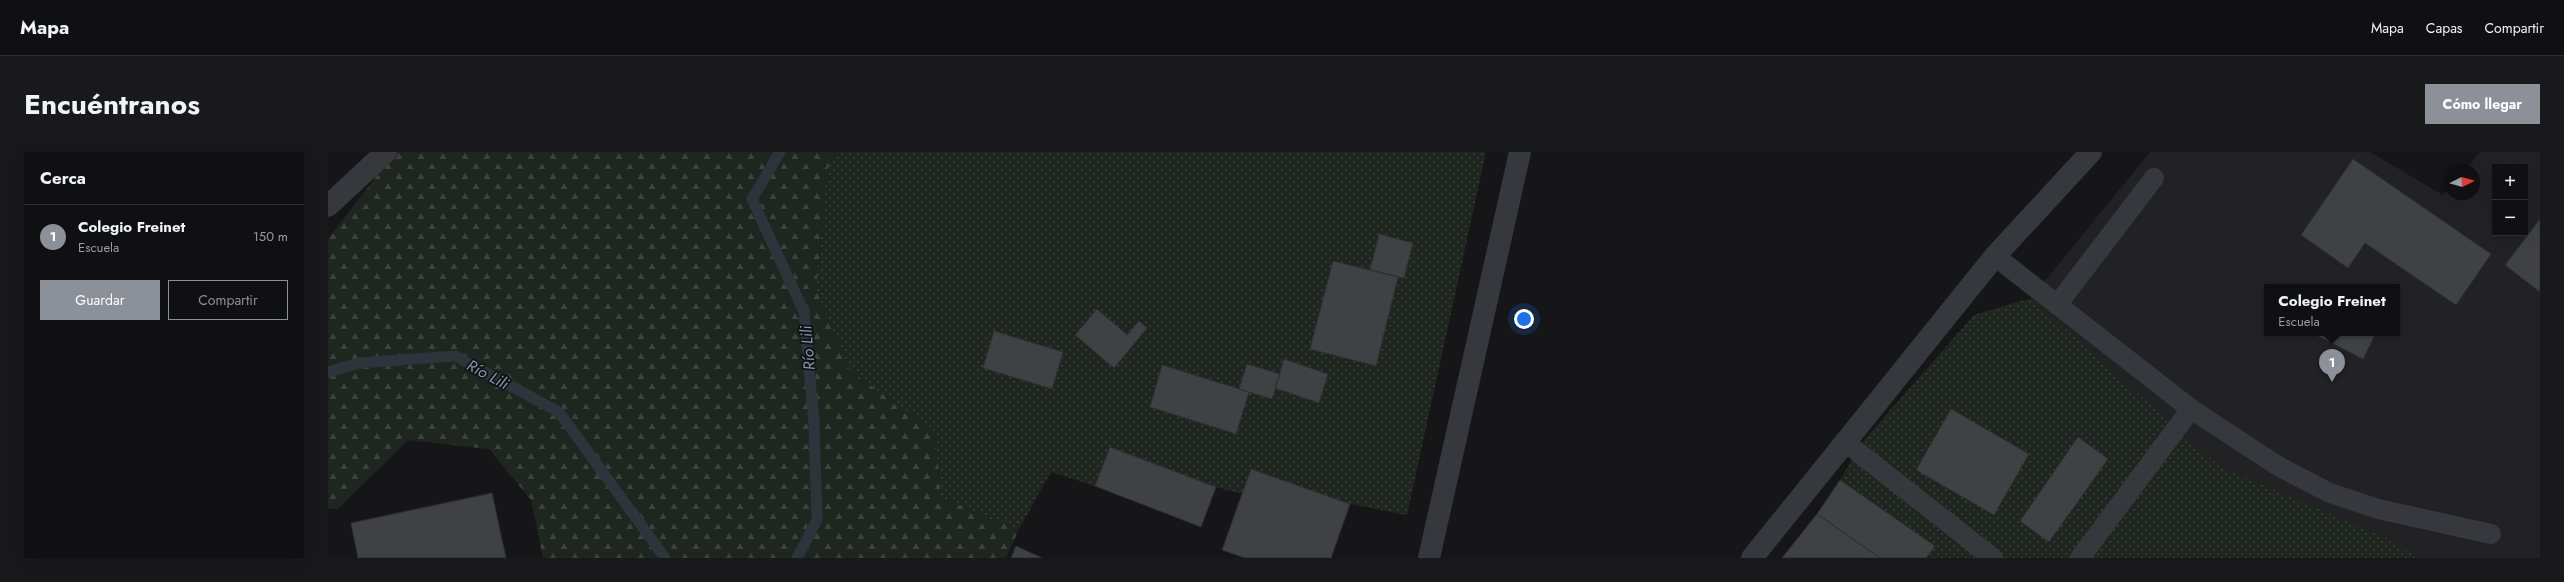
<!DOCTYPE html>
<html lang="es">
<head>
<meta charset="utf-8">
<style>
  body { margin:0; font-family:Jost,sans-serif; background:#19191b; color:#f1f3f6 }
  .controls { position:absolute; right:12px; top:12px; display:grid; overflow:hidden; border-radius:0px; box-shadow:0 4px 16px #0002 }
  .controls button { width:36px; height:36px; display:grid; place-items:center; padding:0; border:0; border-bottom:1px solid #303032; background:#101012; color:#f1f3f6; font:20px sans-serif }
  .compass { position:absolute; left:2116px; top:12px; width:36px; height:36px; border-radius:50%; background:#101012; box-shadow:0 4px 16px #0002; rotate:85deg }
  .you { position:absolute; left:1196px; top:167px; width:14px; height:14px; margin:-10px; border:3px solid #fff; border-radius:50%; background:#1a73e8; box-shadow:0 0 0 6px #1a73e833 }
  .badge { display:grid; place-items:center; width:26px; height:26px; border-radius:50%; background:#8c9099; color:#fff; font-size:13px; font-weight:700 }
  .pin { position:absolute; translate:-50% -33px; filter:drop-shadow(0 1px 2px #0008) }
  .pin::after { content:''; position:absolute; top:21px; width:14px; height:12px; background:inherit; clip-path:polygon(0 0,100% 0,50% 100%) }
  .popup { position:absolute; left:1936px; top:132px; width:136px; height:52px; box-sizing:border-box; display:grid; place-content:center; border-radius:0px; background:#101012; filter:drop-shadow(0 1px 3px #0005); font-size:13px; white-space:nowrap; color:#9c9d9f }
  .popup b { font-size:15px; color:#f1f3f6 }
  .popup::after { content:''; position:absolute; left:50%; top:100%; margin-left:-8px; border:8px solid transparent; border-top-color:#101012 }
  .list { margin:0; padding:0; list-style:none }
  h2 { display:flex; justify-content:space-between; align-items:center; height:52px; margin:0; padding:0 16px; font-size:17px }
  h2 small { font-size:13px; font-weight:400; color:#9c9d9f }
  .list li { display:grid; grid-template-columns:26px 1fr auto; gap:12px; align-items:center; box-sizing:border-box; height:64px; padding:0 16px; border-top:1px solid #303032 }
  .list b { display:block; font-size:15px; white-space:nowrap }
  .list p { margin:0; font-size:13px; white-space:nowrap; color:#9c9d9f }
  .list em { font-size:13px; font-style:normal; color:#9c9d9f }
  .actions { display:flex; gap:8px; padding:12px 16px }
  .actions a { flex:1; padding:9px 0; border:1px solid #8c9099; border-radius:0px; text-align:center; font-size:14px; color:#8c9099 }
  .actions .main { background:#8c9099; color:#fff }
  .map { position:relative; flex:none; width:2212px; height:406px; overflow:hidden; border-radius:0px }
  header { display:flex; align-items:center; gap:24px; box-sizing:border-box; height:56px; padding:0 20px; background:#101012; border-bottom:1px solid #303032 }
  header strong { font-size:19px }
  nav { display:flex; gap:22px; margin-inline-start:auto; font-size:14px }
  .intro { display:flex; align-items:center; justify-content:space-between; box-sizing:border-box; height:96px; padding:0 24px }
  h1 { margin:0; font-size:28px }
  .button { padding:10px 18px; border-radius:0px; background:#8c9099; color:#fff; font-size:14px; font-weight:700 }
  main { display:flex; gap:24px; padding:0 24px }
  aside { flex:1; background:#101012; border-radius:0px; box-shadow:0 4px 16px #0002 }
  .map>svg:first-child { display:block }
  .built { fill:#222225; fill-rule:evenodd }
  .green { fill:url(#green-dots) }
  .forest { fill:url(#forest-firs) }
  .lines { fill:none; stroke-linecap:round; stroke-linejoin:round }
  .stream { stroke:#2c353c; stroke-width:11 }
  .building { fill:#404145; stroke:#303034 }
  .lane { stroke:#37383d; stroke-width:20 }
  .street { stroke:#37383d; stroke-width:22 }
  .labels { text-anchor:middle; stroke-width:3.5; stroke-linejoin:round; paint-order:stroke }
  .water-label { font-size:16px; font-style:italic; fill:#7f9bb3; stroke:#111113 }
</style>
</head>
<body>
<header>
<strong>Mapa</strong>
<nav><a>Mapa</a><a>Capas</a><a>Compartir</a></nav>
</header>
<div class="intro"><h1>Encuéntranos</h1><a class="button">Cómo llegar</a></div>
<main>
<aside>
<h2>Cerca<small></small></h2>
<ul class="list">
<li><span class="badge">1</span><div><b>Colegio Freinet</b><p>Escuela</p></div><em>150 m</em></li>
</ul>
<div class="actions"><a class="main">Guardar</a><a>Compartir</a></div>
</aside>
<div class="map">
<svg width="2212" height="406" viewBox="0 0 2212 406">
  <defs>
    <pattern id="green-dots" width="8" height="8" patternUnits="userSpaceOnUse"><rect width="8" height="8" fill="#1e261f"/><path d="M2 2h.1M6 6h.1" fill="none" stroke="#3c433d" stroke-width="1.8" stroke-linecap="round"/></pattern>
    <pattern id="forest-firs" width="22" height="20" patternUnits="userSpaceOnUse"><rect width="22" height="20" fill="#1e261f"/><path d="M5 1l3.5 6h-7zM16 11l3.5 6h-7z" fill="#3c433d"/></pattern>
  </defs>
  <rect width="100%" height="100%" fill="#161618"/>
  <path class="built" d="M 1822,0 L 2042,0 L 2115,43 L 2122,35 L 2122,42 L 2146,42 L 2146,18 L 2137,18 L 2152,0 L 2212,0 L 2212,406 L 2093,406 L 2056,385 L 1891,314 L 1703,146 ZM 2167,15 L 2197,15 L 2197,81 L 2167,81 ZM 1939,135 L 2069,135 L 2069,181 L 1939,181 Z"/>
  <path class="green" d="M 508,0 L 1158,0 L 1079,363 L 1022,352 L 923,317 L 914,342 L 888,335 L 782,295 L 767,334 L 723,320 L 691,377 L 613,346 L 607,279 L 522,219 L 488,138 L 499,19 Z
    M 1703,146 L 1891,314 L 2056,385 L 2093,406 L 1598,406 L 1607,394 L 1512,328 L 1536,288 L 1646,163 Z"/>
  <path class="forest" d="M 67,0 L 508,0 L 499,19 L 488,138 L 522,219 L 607,279 L 613,346 L 691,377 L 678,406 L 215,406 L 203,348 L 161,297 L 80,288 L 10,357 L 0,357 L 0,87 Z"/>
  <g class="lines">
    <path class="stream" d="M 452,0 L 424,47 L 476,160 L 486,271 L 489,368 L 469,406
      M 0,220 L 31,211 L 127,204 L 231,260 L 337,406"/>
  </g>
  <path class="building" d="M 2025,7 L 2163,102 L 2128,153 L 2037,91 L 2020,116 L 1973,83 Z
    M 2212,67 L 2212,140 L 2177,113 Z
    M 1051,82 L 1085,91 L 1076,126 L 1042,118 Z
    M 1005,109 L 1070,125 L 1048,214 L 982,197 Z
    M 769,157 L 799,183 L 811,169 L 819,176 L 786,216 L 747,183 Z
    M 666,179 L 735,200 L 724,237 L 655,216 Z
    M 1984,181 L 2048,181 L 2035,207 Z
    M 956,207 L 1000,222 L 991,251 L 947,236 Z
    M 919,212 L 952,222 L 944,247 L 911,237 Z
    M 834,213 L 921,240 L 908,282 L 822,255 Z
    M 1623,257 L 1701,302 L 1666,363 L 1588,318 Z
    M 1750,285 L 1780,307 L 1721,390 L 1692,369 Z
    M 782,295 L 888,335 L 873,375 L 767,334 Z
    M 923,317 L 1022,352 L 1003,406 L 917,406 L 894,398 Z
    M 1512,328 L 1607,394 L 1598,406 L 1552,406 L 1489,362 Z
    M 164,341 L 178,406 L 30,406 L 23,371 Z
    M 1489,362 L 1552,406 L 1454,406 Z
    M 688,394 L 714,406 L 683,406 Z"/>
  <g class="lines">
    <path class="lane" d="M 1667,104 L 1863,257 L 1950,314 L 2002,341 L 2050,357 L 2163,382
      M 1729,153 L 1826,26
      M 1517,290 L 1665,406
      M 1752,406 L 1863,257"/>
    <path class="street" d="M 0,54 L 58,0
      M 1101,406 L 1192,0
      M 1424,406 L 1667,104 L 1763,0"/>
  </g>
  <g class="labels">
    <g class="water-label">
      <text transform="translate(479 196) rotate(-95)" y="6">Río Lili</text>
      <text transform="translate(160 222) rotate(28)" y="6">Río Lili</text>
    </g>
  </g>
</svg>
<div class="controls">
<button>+</button>
<button>−</button>
</div>
<svg class="compass" viewBox="-18 -18 36 36"><path d="M0-13l5 13h-10z" fill="#e53935"/><path d="M0 13l5-13h-10z" fill="#9c9d9f"/></svg>
<div class="you"></div>
<div class="pin badge" style="left:2004px;top:230px">1</div>
<div class="popup"><b>Colegio Freinet</b>Escuela</div>
</div>
</main>
</body>
</html>
